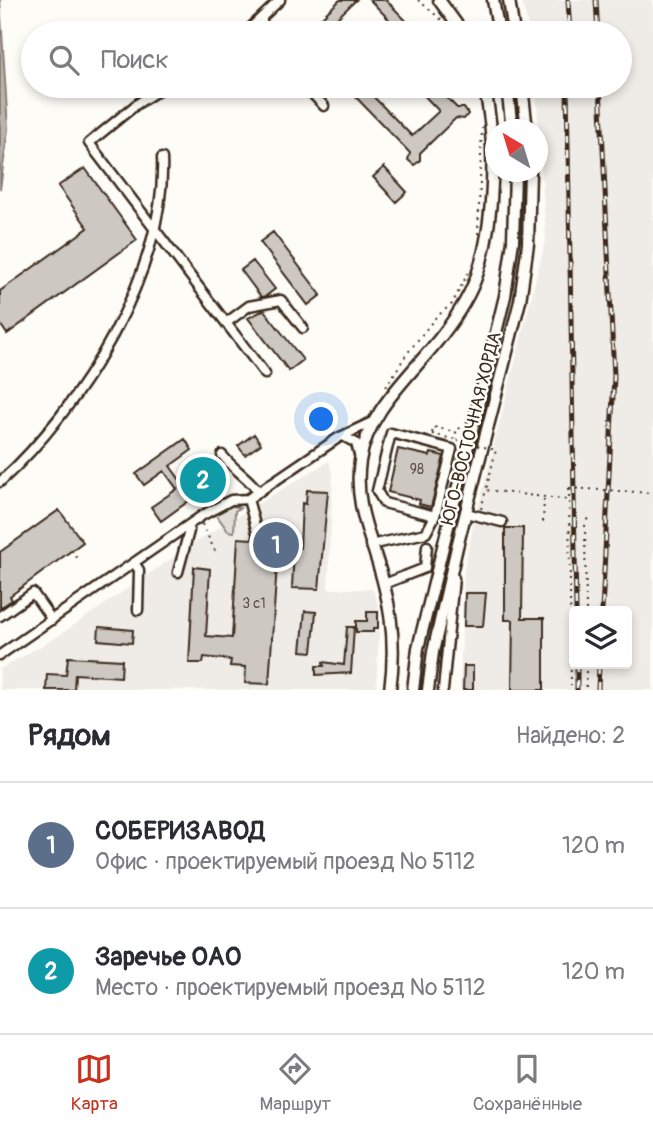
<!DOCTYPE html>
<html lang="ru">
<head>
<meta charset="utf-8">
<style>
  body { margin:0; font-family:Pangolin,sans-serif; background:#f7f7f7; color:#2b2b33 }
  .controls { position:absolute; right:21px; bottom:21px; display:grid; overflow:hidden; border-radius:7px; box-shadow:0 4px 10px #0003 }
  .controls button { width:63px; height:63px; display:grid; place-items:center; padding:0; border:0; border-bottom:2px solid #e1e1e2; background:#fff; color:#2b2b33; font:35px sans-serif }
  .compass { position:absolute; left:485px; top:119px; width:63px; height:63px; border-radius:50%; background:#fff; box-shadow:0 4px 10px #0003; rotate:322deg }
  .you { position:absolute; left:322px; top:420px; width:24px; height:24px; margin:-18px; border:5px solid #fff; border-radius:50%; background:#1a73e8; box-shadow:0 0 0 10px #1a73e833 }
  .badge { display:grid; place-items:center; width:46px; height:46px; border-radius:50%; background:#c8321e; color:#fff; font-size:23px; font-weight:700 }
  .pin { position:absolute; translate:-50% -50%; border:4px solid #fff; box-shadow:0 2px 7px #0006 }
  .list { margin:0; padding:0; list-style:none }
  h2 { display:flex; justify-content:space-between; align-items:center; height:91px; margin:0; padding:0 28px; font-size:30px }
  h2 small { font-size:23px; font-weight:400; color:#7c7c81 }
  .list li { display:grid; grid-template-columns:46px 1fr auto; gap:21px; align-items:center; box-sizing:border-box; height:126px; padding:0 28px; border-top:2px solid #e1e1e2 }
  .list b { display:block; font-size:26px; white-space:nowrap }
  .list p { margin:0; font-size:23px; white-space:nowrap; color:#7c7c81 }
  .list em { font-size:23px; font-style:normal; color:#7c7c81 }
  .icon { flex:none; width:38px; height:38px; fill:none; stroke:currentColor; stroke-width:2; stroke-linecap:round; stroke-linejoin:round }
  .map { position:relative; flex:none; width:653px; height:690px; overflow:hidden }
  .search { position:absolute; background:#fff; box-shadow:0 4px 10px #0003; left:21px; right:21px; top:21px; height:77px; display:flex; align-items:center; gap:18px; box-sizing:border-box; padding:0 24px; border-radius:38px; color:#7c7c81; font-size:26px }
  .sheet { height:343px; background:#fff }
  nav { display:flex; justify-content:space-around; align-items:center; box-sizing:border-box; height:98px; border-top:2px solid #e1e1e2; background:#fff; font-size:19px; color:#7c7c81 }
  nav a { display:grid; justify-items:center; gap:4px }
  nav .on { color:#c8321e }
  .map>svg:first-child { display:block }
  .built { fill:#efece7; fill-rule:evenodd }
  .green { fill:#e1ded7; stroke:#8e847a; stroke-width:2 }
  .water { fill:#bbb4ad; stroke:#887d74; stroke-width:2 }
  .building { fill:#cdc8c2; stroke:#3b2a1e; stroke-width:2 }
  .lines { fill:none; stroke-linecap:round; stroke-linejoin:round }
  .minor-casing { stroke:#3b2a1e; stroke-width:13 }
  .major-casing { stroke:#3b2a1e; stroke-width:15 }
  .path { stroke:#3b2a1e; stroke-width:2; stroke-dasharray:2 5; stroke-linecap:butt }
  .minor { stroke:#fdfcf7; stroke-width:8 }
  .major { stroke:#fdfcf7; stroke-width:10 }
  .rail-casing { stroke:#3b2a1e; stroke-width:5 }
  .rail { stroke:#fdfcf7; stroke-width:2.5; stroke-dasharray:8; stroke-linecap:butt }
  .path-bridge { stroke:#3b2a1e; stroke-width:2; stroke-dasharray:2 5; stroke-linecap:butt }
  .labels { text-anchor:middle; stroke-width:5; stroke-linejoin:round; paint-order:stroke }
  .number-label { font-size:14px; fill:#605247 }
  .street-label { font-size:18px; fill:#3b2a1e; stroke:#fdfcf7 }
</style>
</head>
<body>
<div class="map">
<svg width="653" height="690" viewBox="0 0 653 690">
  <rect width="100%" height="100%" fill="#fdfcf7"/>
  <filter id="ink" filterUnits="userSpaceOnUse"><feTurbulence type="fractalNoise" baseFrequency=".0143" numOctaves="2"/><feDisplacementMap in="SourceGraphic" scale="14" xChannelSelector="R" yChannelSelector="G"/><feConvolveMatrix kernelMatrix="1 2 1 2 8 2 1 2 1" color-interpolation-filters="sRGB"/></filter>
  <g filter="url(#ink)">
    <path class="built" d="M 521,0 L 653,0 L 653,690 L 460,690 L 464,569 L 474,522 L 479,524 L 482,515 L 477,513 L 546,239 L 536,86 L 620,86 L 620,33 L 530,33 ZM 574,611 L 627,611 L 627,664 L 574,664 Z
      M 329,461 L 333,474 L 328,589 L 373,589 L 380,611 L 376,690 L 0,690 L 0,669 L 55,638 L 203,537 Z"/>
    <path class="green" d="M 230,505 L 240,508 L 235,511 L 234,532 L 228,531 L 215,513 Z"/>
    <path class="water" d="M 0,0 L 8,129 L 0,189 Z"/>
    <path class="building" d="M 340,0 L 356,0 L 333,22 L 344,33 L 305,33 Z
      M 370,0 L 386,0 L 418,33 L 402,33 Z
      M 345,86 L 363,86 L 412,136 L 439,111 L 415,86 L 435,86 L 457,108 L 464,108 L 468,114 L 464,119 L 456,118 L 420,153 L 420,161 L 414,165 L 408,160 L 410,153 Z
      M 384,167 L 407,192 L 396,202 L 373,177 Z
      M 85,168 L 137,240 L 7,334 L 0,324 L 0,291 L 88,228 L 58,186 Z
      M 273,232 L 321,295 L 308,305 L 260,242 Z
      M 253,261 L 275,289 L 266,296 L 261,297 L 241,270 Z
      M 264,310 L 303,360 L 289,371 L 248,318 Z
      M 254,434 L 261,444 L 245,455 L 238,446 Z
      M 185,439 L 192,450 L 170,466 L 183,484 L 212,463 L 222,477 L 161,521 L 151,507 L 177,489 L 164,471 L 144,485 L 136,474 Z
      M 398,449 L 430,456 L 431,453 L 444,456 L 431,507 L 419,504 L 420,500 L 388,492 Z
      M 307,490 L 328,491 L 319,589 L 292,588 L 294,548 L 300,548 L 302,503 L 306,504 Z
      M 59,510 L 83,542 L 10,596 L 12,600 L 0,608 L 0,552 Z
      M 505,528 L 523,528 L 522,618 L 544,618 L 544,690 L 512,690 L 513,620 L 505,620 Z
      M 269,533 L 279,534 L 269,684 L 245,683 L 246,667 L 230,666 L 231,660 L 204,657 L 203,663 L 189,663 L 194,567 L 210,569 L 206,636 L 232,638 L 238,538 L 252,539 L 260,546 L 269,540 Z
      M 465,593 L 486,593 L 483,626 L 464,626 Z
      M 305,611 L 316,612 L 312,652 L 301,651 Z
      M 367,612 L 378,612 L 378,628 L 373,628 L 373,632 L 356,632 L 356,621 L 367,621 Z
      M 99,627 L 133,630 L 132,643 L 98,640 Z
      M 347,627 L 354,627 L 351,673 L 316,675 L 316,666 L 324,666 L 323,662 L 344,665 Z
      M 68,657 L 122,660 L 121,677 L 75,674 L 74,690 L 46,690 L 47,674 L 66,675 Z
      M 464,666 L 473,666 L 473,690 L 463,690 Z"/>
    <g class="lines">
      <defs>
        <path id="minor" d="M 245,33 L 262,17
          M 262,33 L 262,17 L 280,0
          M 165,86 L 137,104 L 89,143 L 265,374
          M 305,86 L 324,106
          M 226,323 L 249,306 L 281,300 L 303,328
          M 343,436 L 356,443 L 360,459
          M 222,455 C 234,470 249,478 259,492
          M 0,482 C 81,409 167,270 162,158
          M 248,499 L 259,540
          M 466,513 L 502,522
          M 370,545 L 426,533 L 435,516 L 452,449 L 391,433 L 377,491 L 384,503 L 435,516
          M 135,564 L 139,570 L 138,610
          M 178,572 L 189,531 L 187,527
          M 384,584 L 425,568 L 427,546
          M 0,616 L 33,593 L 52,620
          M 0,655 L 203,515 L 231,500 L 248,499 L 338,438 L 372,422
          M 443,690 L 454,578"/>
        <path id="major" d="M 439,0 L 463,33
          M 493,0 L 499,33
          M 509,0 L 514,33
          M 507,86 L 512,130
          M 522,86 L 527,130
          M 390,690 C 395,655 393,619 384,585 C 374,543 353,507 360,461 C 368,409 413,374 443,334 C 456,317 470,296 477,275 C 495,222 497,140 484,86
          M 413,690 L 418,648 L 505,296 L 513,241 L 515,172
          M 428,690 L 433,652 L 457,547 L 520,301 L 528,244 L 530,172"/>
      </defs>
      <use href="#minor" class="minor-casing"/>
      <use href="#major" class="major-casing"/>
      <path class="path" d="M 418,0 L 444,22 L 448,33
        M 478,234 L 482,128
        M 386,387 L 406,355 L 435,318 L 452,304 L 468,273
        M 432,433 L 434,427 L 458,433 L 460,427
        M 432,434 L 457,440
        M 569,488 L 571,690
        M 191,499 L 195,504
        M 481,509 L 486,490 L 569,500
        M 543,522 L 544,499
        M 202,524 L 217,555
        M 72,550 L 78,560
        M 586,611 L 585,526 L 589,514
        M 586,664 L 586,690"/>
      <use href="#minor" class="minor"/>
      <use href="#major" class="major"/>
      <defs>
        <path id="rail" d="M 568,0 L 570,33
          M 596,0 L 598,33
          M 567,86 L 576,611
          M 600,86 L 614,376 L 602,611
          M 577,664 L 577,690
          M 598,690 L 599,664"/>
      </defs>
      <use href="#rail" class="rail-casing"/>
      <use href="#rail" class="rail"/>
      <path class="path-bridge" d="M 457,440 L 496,450 L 486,490
        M 569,488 L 653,493"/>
    </g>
  </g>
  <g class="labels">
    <g class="number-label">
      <text x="417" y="474">98</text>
      <text x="254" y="608">3 с1</text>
    </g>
    <g class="street-label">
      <text transform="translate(471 428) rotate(-76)" y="6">ЮГО-ВОСТОЧНАЯ ХОРДА</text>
    </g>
  </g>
</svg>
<div class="controls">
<button><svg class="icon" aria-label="layers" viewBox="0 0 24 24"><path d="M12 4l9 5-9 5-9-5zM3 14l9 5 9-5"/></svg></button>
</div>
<svg class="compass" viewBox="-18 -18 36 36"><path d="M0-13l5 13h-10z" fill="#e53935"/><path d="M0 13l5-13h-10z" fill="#7c7c81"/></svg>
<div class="you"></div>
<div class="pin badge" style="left:276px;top:545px;background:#5c6f8a">1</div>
<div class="pin badge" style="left:203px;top:480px;background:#0f9aa8">2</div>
<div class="search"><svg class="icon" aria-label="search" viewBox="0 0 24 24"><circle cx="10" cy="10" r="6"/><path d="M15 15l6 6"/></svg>Поиск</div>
</div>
<section class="sheet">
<h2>Рядом<small>Найдено: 2</small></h2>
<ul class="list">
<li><span class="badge" style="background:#5c6f8a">1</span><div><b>СОБЕРИЗАВОД</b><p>Офис · проектируемый проезд № 5112</p></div><em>120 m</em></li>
<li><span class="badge" style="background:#0f9aa8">2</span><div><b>Заречье ОАО</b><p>Место · проектируемый проезд № 5112</p></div><em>120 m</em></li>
</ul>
</section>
<nav>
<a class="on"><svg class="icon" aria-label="map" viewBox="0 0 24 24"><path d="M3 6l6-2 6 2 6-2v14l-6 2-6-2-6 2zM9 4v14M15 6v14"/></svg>Карта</a>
<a><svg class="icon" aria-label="directions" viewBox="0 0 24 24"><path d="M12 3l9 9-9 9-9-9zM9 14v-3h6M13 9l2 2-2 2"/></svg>Маршрут</a>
<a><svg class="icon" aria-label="saved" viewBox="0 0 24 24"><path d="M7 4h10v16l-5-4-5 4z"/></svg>Сохранённые</a>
</nav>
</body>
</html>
